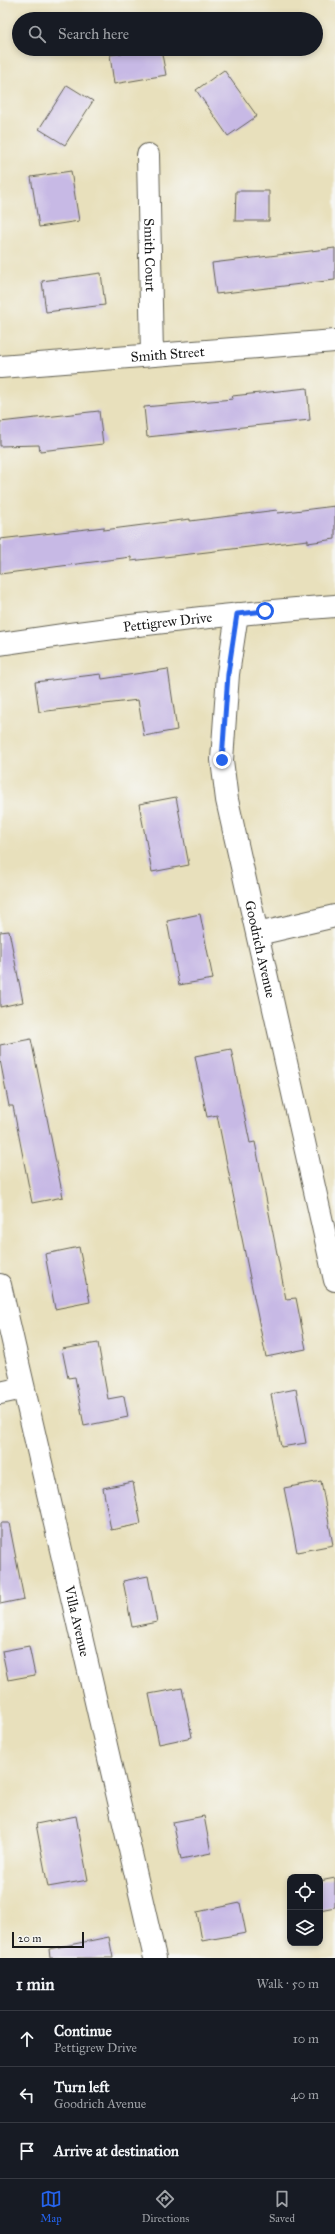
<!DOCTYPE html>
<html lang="en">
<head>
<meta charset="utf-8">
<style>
  body { margin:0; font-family:"IM FELL Great Primer",serif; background:#242831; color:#f1f3f6 }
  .controls { position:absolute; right:12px; bottom:12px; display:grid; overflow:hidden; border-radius:8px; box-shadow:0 2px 6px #0003 }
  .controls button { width:36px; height:36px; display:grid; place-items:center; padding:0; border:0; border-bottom:1px solid #363941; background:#171b24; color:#f1f3f6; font:20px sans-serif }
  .scale { position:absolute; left:12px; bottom:10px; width:72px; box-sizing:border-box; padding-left:4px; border:2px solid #1c1c1c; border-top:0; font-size:11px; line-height:14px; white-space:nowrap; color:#1c1c1c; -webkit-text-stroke:3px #f6f6f2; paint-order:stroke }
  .stop { position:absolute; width:12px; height:12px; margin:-9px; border:3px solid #2563eb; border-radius:50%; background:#fff }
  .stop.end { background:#2563eb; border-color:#fff; box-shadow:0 1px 4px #0008 }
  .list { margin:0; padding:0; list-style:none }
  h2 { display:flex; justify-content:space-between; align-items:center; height:52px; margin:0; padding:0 16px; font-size:17px }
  h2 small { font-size:13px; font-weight:400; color:#9ea1a6 }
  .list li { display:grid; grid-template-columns:26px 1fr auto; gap:12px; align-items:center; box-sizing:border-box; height:56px; padding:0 16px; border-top:1px solid #363941 }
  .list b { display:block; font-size:15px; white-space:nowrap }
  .list p { margin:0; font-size:13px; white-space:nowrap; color:#9ea1a6 }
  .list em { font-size:13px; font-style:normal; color:#9ea1a6 }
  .icon { flex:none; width:22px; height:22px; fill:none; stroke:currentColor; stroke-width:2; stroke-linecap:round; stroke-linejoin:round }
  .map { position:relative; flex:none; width:335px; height:1958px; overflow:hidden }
  .search { position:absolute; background:#171b24; box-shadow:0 2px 6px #0003; left:12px; right:12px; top:12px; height:44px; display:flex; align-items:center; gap:10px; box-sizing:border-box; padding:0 14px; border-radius:22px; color:#9ea1a6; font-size:15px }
  .sheet { height:220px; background:#171b24 }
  nav { display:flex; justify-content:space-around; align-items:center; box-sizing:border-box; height:56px; border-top:1px solid #363941; background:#171b24; font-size:11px; color:#9ea1a6 }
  nav a { display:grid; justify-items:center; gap:2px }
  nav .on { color:#2563eb }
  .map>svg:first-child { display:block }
  .building { fill:#c7b9e5 }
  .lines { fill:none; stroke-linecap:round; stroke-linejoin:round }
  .street-casing { stroke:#636154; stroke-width:24 }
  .street { stroke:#fff; stroke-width:22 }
  .route { stroke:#2563eb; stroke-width:5 }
  .labels { text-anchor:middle; stroke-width:4; stroke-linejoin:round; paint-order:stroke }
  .street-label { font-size:14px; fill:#1c1c1c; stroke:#f6f6f2 }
</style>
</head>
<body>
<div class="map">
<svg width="335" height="1958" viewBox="0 0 335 1958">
  <rect width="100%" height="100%" fill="#f6f6f2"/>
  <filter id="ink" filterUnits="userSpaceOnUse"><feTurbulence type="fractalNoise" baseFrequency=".025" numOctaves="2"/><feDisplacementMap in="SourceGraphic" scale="8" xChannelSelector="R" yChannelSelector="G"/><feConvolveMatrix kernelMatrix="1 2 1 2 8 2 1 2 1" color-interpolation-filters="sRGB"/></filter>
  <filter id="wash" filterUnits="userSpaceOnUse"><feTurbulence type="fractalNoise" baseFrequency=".012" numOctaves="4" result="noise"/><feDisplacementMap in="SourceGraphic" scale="16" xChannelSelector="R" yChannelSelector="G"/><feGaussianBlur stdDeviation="0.9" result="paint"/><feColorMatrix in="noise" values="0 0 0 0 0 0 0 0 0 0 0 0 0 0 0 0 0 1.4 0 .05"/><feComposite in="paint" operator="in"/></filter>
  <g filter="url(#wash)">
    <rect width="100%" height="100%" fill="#e8e0bc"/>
    <g id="blocks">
      <path class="building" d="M 146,49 L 161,49 L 166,75 L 114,84 L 110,55 Z
        M 224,70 L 257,116 L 228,136 L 196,90 Z
        M 67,85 L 93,101 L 65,145 L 39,129 Z
        M 71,171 L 79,221 L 39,227 L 31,177 Z
        M 236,191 L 269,191 L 269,221 L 235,221 Z
        M 335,248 L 335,280 L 216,294 L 212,263 Z
        M 101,273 L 105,305 L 46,312 L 42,281 Z
        M 307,388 L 310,420 L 147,437 L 144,407 L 233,399 L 232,396 Z
        M 99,411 L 103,444 L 40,451 L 39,445 L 0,446 L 0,422 Z
        M 335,506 L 335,539 L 308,543 L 308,540 L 131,561 L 131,557 L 0,574 L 0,539 L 104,527 L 104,530 L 190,519 L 190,521 L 277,510 L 278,513 Z
        M 168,669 L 177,730 L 144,736 L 138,700 L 39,712 L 35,682 L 101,674 L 102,679 Z
        M 176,797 L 189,865 L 152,872 L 139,804 Z
        M 200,914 L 213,979 L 179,985 L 167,921 Z
        M 9,931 L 23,1002 L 0,1007 L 0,932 Z
        M 31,1039 L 63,1197 L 32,1203 L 13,1106 L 9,1106 L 0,1060 L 0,1045 Z
        M 231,1049 L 250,1143 L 255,1142 L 286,1299 L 296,1298 L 306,1349 L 266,1357 L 217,1115 L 207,1117 L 195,1056 Z
        M 79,1247 L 90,1302 L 55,1309 L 45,1254 Z
        M 98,1343 L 108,1399 L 124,1396 L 128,1417 L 84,1426 L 75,1377 L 68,1378 L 62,1349 Z
        M 296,1389 L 306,1443 L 281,1447 L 271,1394 Z
        M 321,1481 L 333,1545 L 297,1552 L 284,1488 Z
        M 133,1482 L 141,1524 L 111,1530 L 103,1488 Z
        M 0,1523 L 9,1523 L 24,1599 L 0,1604 Z
        M 148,1576 L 157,1622 L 132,1627 L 123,1581 Z
        M 29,1646 L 35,1675 L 8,1680 L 2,1651 Z
        M 182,1688 L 192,1737 L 159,1744 L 149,1694 Z
        M 76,1816 L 88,1880 L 48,1887 L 36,1824 Z
        M 204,1816 L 211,1853 L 181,1859 L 173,1822 Z
        M 335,1878 L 335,1907 L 320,1910 L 320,1881 Z
        M 240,1903 L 246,1933 L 202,1941 L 197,1912 Z
        M 109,1937 L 113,1958 L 50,1958 L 49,1949 Z"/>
    </g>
  </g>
  <g filter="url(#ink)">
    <use href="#blocks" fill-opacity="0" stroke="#636154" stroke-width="1"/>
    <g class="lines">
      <defs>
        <g id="street">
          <path id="s1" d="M 148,155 L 152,355"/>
          <path id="s2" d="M 0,367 L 335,341"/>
          <path id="s3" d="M 237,614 L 228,674 L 222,760 L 227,800 L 335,1280"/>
          <path id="s4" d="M 0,644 C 111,627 223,614 335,606"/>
          <path d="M 258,934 L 335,916"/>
          <path id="s5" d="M 0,1285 L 155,1958"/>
          <path d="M 0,1393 L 23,1388"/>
        </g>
      </defs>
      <use href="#street" class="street-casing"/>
      <use href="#street" class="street"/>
    </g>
  </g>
  <g class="lines" filter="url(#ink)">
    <path class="route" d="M 222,760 L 228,674 L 237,614 L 265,611"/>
  </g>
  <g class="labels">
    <g class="street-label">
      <text dy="5" stroke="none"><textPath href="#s1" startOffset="100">Smith Court</textPath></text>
      <text dy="5" stroke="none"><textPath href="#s2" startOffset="168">Smith Street</textPath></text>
      <text dy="5" stroke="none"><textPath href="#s4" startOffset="169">Pettigrew Drive</textPath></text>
      <text dy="5" stroke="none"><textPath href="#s3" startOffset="340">Goodrich Avenue</textPath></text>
      <text dy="5" stroke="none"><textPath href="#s5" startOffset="345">Villa Avenue</textPath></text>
    </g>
  </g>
</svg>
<div class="controls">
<button><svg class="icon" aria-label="locate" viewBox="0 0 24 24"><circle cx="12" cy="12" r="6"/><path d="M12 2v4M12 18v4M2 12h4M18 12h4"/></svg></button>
<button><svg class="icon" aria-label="layers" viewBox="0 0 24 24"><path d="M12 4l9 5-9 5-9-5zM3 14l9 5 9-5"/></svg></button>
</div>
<div class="scale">20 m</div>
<div class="stop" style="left:265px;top:611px"></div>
<div class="stop end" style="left:222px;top:760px"></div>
<div class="search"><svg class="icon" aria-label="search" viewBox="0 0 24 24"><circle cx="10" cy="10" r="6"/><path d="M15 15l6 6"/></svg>Search here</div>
</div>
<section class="sheet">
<h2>1 min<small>Walk · 50 m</small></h2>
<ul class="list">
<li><svg class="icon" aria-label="ahead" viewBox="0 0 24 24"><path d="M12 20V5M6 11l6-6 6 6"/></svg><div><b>Continue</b><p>Pettigrew Drive</p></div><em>10 m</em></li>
<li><svg class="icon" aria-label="left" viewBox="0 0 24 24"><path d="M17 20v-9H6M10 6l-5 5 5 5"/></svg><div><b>Turn left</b><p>Goodrich Avenue</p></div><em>40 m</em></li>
<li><svg class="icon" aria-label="arrive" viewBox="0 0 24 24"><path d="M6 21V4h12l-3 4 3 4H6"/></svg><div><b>Arrive at destination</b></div></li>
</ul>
</section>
<nav>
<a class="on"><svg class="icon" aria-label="map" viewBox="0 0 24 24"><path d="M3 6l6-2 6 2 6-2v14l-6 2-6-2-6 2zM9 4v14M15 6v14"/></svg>Map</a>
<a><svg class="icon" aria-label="directions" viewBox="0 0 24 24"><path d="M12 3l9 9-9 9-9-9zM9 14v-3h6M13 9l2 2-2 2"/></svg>Directions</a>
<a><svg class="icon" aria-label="saved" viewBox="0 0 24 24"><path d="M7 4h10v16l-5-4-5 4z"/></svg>Saved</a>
</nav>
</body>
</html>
